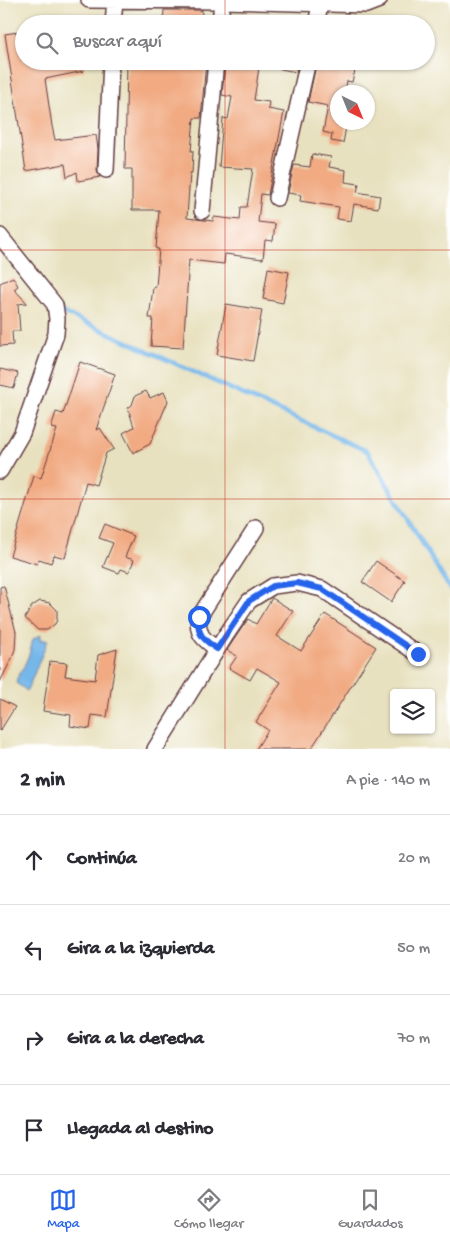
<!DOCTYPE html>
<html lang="es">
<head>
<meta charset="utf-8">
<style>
  body { margin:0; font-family:"Gochi Hand",sans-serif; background:#f7f7f7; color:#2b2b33 }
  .controls { position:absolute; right:15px; bottom:15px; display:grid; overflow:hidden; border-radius:5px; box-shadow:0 1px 4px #0004 }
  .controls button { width:45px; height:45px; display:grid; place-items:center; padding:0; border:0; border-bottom:1px solid #e1e1e2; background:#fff; color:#2b2b33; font:25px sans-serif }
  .compass { position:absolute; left:330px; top:85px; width:45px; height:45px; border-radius:50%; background:#fff; box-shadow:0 1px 4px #0004; rotate:137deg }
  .stop { position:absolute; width:15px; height:15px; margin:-11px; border:4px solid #2563eb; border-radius:50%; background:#fff }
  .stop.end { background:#2563eb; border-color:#fff; box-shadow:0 1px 5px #0008 }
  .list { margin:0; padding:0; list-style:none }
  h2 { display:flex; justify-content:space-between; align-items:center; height:65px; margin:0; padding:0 20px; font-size:21px }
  h2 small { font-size:16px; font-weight:400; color:#7c7c81 }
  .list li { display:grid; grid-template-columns:32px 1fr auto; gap:15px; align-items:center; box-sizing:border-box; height:90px; padding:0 20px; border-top:1px solid #e1e1e2 }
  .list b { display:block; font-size:19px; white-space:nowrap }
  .list em { font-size:16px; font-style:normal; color:#7c7c81 }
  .icon { flex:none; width:28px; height:28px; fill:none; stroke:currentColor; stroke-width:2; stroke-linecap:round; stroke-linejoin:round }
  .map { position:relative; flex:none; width:450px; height:749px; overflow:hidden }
  .search { position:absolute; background:#fff; box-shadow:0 1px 4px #0004; left:15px; right:15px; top:15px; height:55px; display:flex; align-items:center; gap:12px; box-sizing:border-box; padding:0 18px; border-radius:28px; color:#7c7c81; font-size:19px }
  .sheet { height:425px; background:#fff }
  nav { display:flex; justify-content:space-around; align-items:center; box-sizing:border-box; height:70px; border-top:1px solid #e1e1e2; background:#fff; font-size:14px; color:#7c7c81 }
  nav a { display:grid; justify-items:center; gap:2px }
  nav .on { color:#2563eb }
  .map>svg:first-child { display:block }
  .water { fill:#76b7ea; stroke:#606b8a }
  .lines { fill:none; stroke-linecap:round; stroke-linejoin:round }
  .stream { stroke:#76b7ea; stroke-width:4.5 }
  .building { fill:#f1aa82 }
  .minor-casing { stroke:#623c41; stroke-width:18 }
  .minor { stroke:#fff; stroke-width:15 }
  .route { stroke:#2563eb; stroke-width:6 }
  .grid { fill:none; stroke:#c8321e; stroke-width:1; stroke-opacity:0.55 }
</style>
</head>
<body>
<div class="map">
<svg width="450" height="749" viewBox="0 0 450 749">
  <rect width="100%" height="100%" fill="#fff"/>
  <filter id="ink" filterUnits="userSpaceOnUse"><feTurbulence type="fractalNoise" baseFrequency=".02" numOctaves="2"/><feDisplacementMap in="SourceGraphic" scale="10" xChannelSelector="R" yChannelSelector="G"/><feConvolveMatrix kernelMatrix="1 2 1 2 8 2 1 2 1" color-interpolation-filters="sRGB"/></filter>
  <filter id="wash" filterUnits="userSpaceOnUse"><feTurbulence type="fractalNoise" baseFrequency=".0096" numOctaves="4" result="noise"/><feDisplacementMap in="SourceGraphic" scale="20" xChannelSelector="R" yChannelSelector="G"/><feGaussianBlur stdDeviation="1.12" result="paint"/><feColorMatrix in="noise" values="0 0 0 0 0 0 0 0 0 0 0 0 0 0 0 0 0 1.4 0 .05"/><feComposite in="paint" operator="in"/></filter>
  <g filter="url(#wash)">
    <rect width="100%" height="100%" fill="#e8e1bf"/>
    <path class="water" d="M 41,635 L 40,640 L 48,640 L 27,691 L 16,683 C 17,675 22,671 25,664 C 29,656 31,648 33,639 Z"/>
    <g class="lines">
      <path class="stream" d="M 60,311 L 367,451 L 450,589"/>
    </g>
    <g id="blocks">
      <path class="building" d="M 164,10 L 202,10 L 201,24 L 163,24 Z
        M 24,31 L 24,61 L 82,61 L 84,71 L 45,79 L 52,126 L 55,140 L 96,135 L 98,149 L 97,170 L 100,177 L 78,181 L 77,172 L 67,177 L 65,164 L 26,171 L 5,34 Z
        M 127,61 L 206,61 L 201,118 L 194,118 L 191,151 L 193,151 L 192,173 L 190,173 L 187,218 L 213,221 L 214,217 L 240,220 L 241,207 L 247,207 L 253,169 L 219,167 L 223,118 L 228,119 L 232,97 L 222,95 L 225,65 L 237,67 L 238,61 L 260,61 L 254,100 L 269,102 L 268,109 L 284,112 L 268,195 L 261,194 L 258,222 L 275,224 L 273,241 L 265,240 L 263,259 L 225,254 L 224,264 L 189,260 L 183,348 L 151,346 L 153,318 L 149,318 L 153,288 L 156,287 L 159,249 L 156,249 L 159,210 L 132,210 L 132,169 L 125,169 Z
        M 272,61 L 298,61 L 296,72 L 271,67 Z
        M 317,61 L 350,61 L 357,63 L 352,82 L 347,81 L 345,92 L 338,92 L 338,122 L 347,122 L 343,143 L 331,141 L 332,134 L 323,132 L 328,106 L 308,102 Z
        M 312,154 L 331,157 L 329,167 L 346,170 L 345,182 L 359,184 L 357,192 L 380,196 L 378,208 L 354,204 L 351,221 L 337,219 L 339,207 L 300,201 L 301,195 L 288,193 L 294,165 L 310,167 Z
        M 268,268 L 289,272 L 283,303 L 263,299 Z
        M 13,277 L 18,286 L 14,289 L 27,303 L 18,304 L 20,331 L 12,331 L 13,345 L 0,346 L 0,283 Z
        M 226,304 L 262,310 L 253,361 L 217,355 Z
        M 80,362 L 115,374 L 96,430 L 100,428 L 114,449 L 106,453 L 96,485 L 86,482 L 65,558 L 54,555 L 51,563 L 39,559 L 37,564 L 10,556 L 34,476 L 41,478 L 57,429 L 51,428 L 56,412 L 63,414 Z
        M 0,369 L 18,373 L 14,388 L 0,385 Z
        M 146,391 L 150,398 L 164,392 L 168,401 L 150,444 L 133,453 L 123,433 L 134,427 L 128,408 L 132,405 L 135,396 Z
        M 105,524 L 134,536 L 125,557 L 134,560 L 129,572 L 121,569 L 119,573 L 103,567 L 113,543 L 99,538 Z
        M 376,561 L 405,581 L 391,602 L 362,582 Z
        M 4,586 L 16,632 L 15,649 L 12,658 L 0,682 L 0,587 Z
        M 272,598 L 293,611 L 277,636 L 301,651 L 325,614 L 376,647 L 311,749 L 256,749 L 268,730 L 256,722 L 281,682 L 257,668 L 250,680 L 229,668 L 237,656 L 227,650 L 248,619 L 256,624 Z
        M 40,601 L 50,603 L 57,610 L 57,620 L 55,624 L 47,630 L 38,630 L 25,618 L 32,606 Z
        M 117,649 L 107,717 L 92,715 L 90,729 L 70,726 L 71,715 L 43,711 L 50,661 L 67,663 L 65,676 L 95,680 L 98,655 Z
        M 0,699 L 15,707 L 0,731 Z"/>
    </g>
  </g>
  <g filter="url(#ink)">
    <use href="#blocks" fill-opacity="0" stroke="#623c41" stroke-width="1"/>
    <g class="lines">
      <defs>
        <path id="minor" d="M 89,0 L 222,1 L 366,5 L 379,0
          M 113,24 L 115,0
          M 220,24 L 222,0
          M 316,24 L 320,5
          M 106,170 L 111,61
          M 277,198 L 308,61
          M 202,211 L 216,61
          M 0,236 L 55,305 L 57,319 L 56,334 L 22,433 L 0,471
          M 217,649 C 204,640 196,634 199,617 L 256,528
          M 155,749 L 226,635 L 249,601 L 273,586 L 297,583 L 322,589 L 418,654"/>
      </defs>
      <use href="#minor" class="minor-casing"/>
      <use href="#minor" class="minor"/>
    </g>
  </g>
  <g class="lines" filter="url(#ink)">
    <path class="route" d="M 199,617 C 196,634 204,640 217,649 L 249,601 L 273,586 L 297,583 L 322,589 L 418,654"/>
  </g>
  <path class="grid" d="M 225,0 L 225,24M 225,61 L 225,749M 0,250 L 450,250M 0,499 L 450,499"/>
</svg>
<div class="controls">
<button><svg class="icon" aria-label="layers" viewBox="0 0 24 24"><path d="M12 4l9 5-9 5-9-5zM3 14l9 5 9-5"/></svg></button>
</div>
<svg class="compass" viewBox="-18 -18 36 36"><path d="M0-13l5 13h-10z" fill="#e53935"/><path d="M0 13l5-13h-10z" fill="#7c7c81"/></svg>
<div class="stop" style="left:199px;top:617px"></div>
<div class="stop end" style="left:418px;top:654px"></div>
<div class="search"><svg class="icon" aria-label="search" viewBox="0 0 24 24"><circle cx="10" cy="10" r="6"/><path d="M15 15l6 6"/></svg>Buscar aquí</div>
</div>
<section class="sheet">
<h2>2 min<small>A pie · 140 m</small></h2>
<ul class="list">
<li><svg class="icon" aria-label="ahead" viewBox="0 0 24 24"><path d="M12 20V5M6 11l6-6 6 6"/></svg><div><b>Continúa</b></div><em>20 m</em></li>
<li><svg class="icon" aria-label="left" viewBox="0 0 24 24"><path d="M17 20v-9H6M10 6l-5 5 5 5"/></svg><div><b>Gira a la izquierda</b></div><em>50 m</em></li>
<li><svg class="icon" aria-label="right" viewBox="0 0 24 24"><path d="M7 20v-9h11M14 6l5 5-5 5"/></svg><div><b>Gira a la derecha</b></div><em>70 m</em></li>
<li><svg class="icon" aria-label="arrive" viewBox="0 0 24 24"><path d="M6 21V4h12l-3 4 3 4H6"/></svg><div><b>Llegada al destino</b></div></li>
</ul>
</section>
<nav>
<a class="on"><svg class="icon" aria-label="map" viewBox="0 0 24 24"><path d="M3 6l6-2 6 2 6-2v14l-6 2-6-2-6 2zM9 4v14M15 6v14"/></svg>Mapa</a>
<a><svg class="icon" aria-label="directions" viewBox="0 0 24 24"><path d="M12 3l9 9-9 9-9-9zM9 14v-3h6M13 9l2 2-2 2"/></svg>Cómo llegar</a>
<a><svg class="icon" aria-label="saved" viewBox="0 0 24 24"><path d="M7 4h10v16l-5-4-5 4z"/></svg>Guardados</a>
</nav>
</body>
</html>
